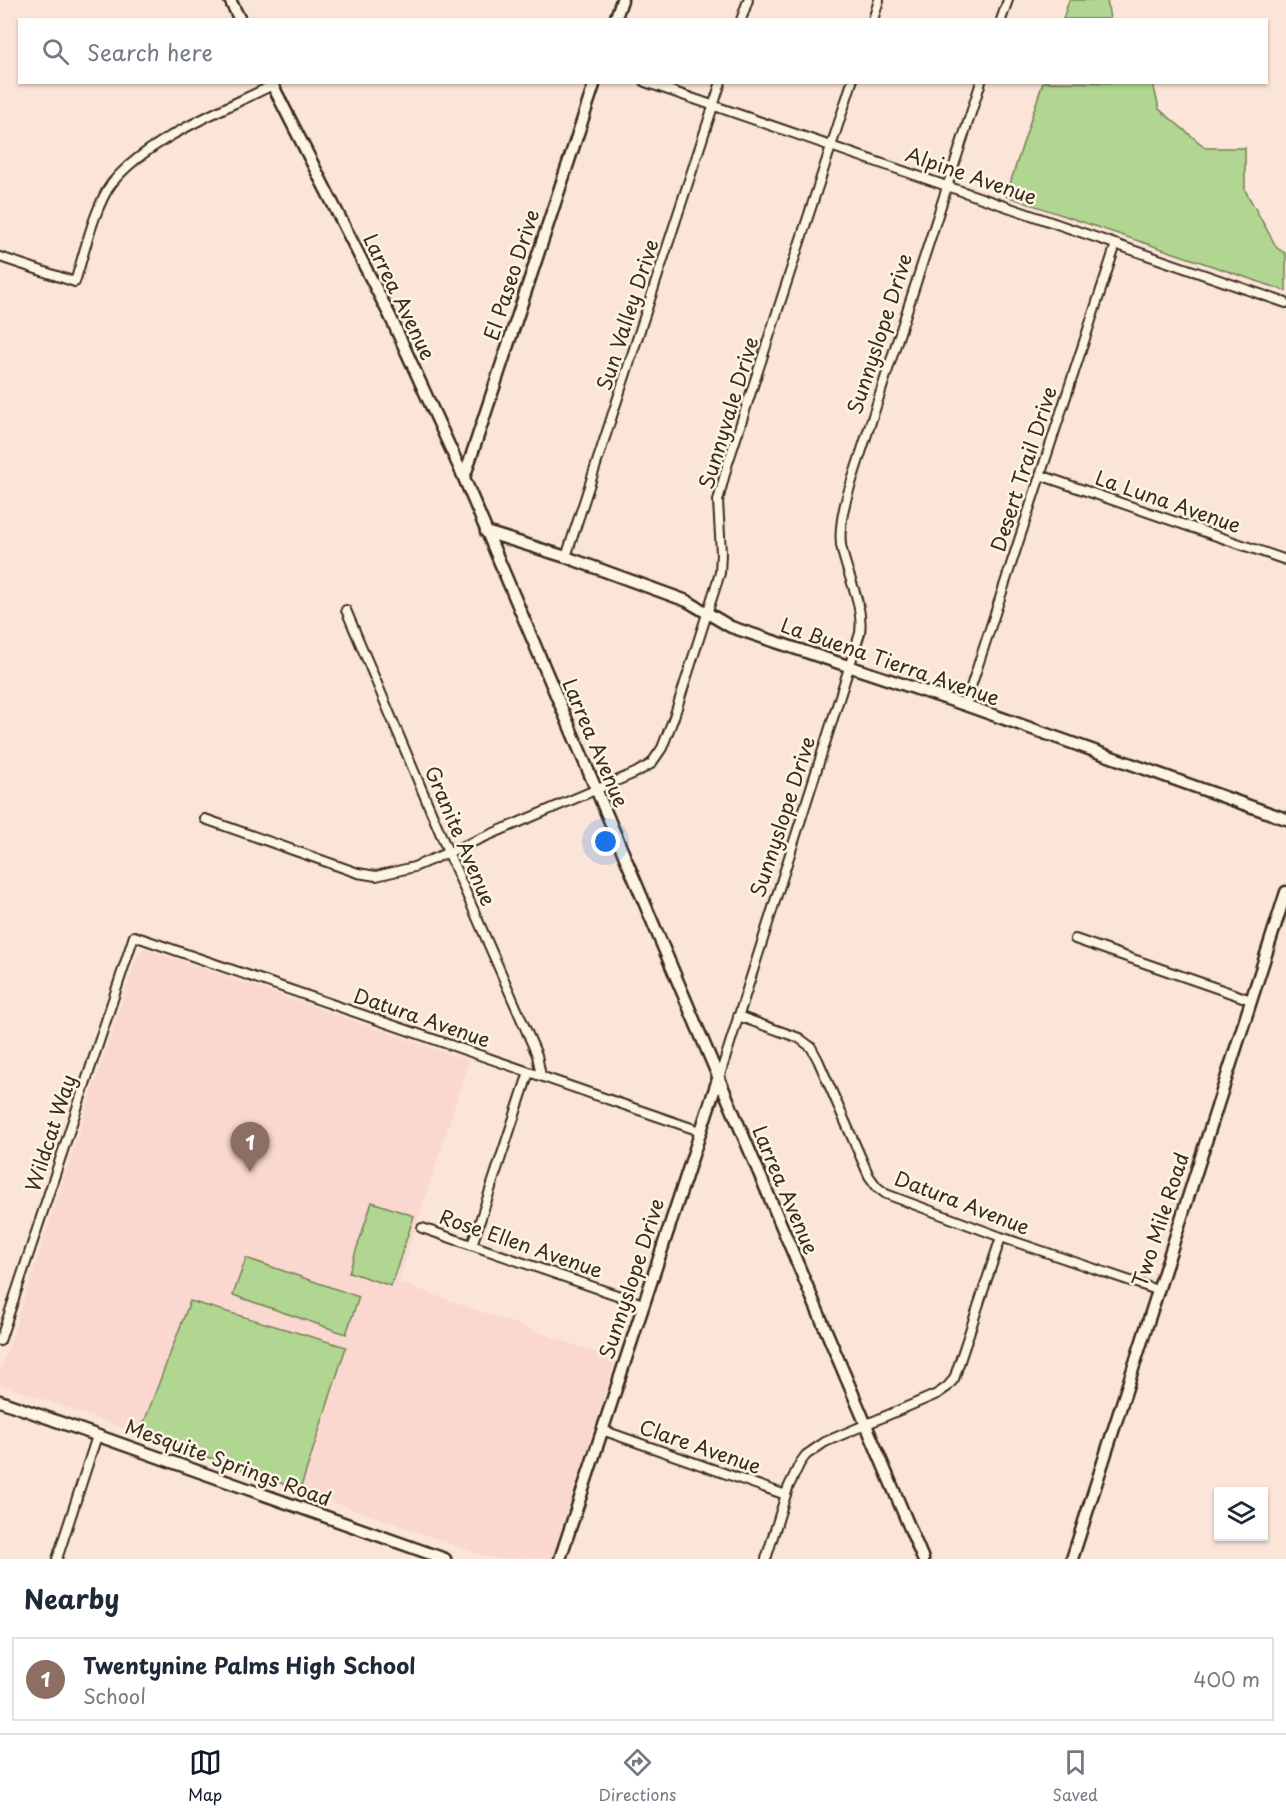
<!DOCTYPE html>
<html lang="en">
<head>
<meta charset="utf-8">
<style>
  body { margin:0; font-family:"Playpen Sans",sans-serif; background:#f6f6f7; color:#1f2937 }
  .controls { position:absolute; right:18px; bottom:18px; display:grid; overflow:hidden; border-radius:0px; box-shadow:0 2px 4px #0004 }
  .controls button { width:54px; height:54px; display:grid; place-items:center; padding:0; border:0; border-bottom:2px solid #e0e1e3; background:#fff; color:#1f2937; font:30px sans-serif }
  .you { position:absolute; left:606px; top:842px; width:21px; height:21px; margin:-15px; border:4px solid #fff; border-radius:50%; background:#1a73e8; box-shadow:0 0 0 9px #1a73e833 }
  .badge { display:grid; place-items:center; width:39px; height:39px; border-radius:50%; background:#111827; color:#fff; font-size:20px; font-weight:700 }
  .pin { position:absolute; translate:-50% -50px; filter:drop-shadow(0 2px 3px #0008) }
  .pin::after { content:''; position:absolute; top:32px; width:21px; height:18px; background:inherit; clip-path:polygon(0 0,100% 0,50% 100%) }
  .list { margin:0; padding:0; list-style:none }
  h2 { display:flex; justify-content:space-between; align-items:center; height:78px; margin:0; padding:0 24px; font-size:26px }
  h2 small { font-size:20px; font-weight:400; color:#747a83 }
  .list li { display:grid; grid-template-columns:39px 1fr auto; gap:18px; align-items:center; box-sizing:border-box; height:84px; margin:0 12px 12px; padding:0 12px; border:2px solid #e0e1e3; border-radius:0px }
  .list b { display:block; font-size:22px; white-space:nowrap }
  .list p { margin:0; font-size:20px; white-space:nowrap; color:#747a83 }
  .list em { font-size:20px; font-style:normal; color:#747a83 }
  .icon { flex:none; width:33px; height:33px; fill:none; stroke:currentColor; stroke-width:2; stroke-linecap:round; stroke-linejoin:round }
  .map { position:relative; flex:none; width:1286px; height:1559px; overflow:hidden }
  .search { position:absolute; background:#fff; box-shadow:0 2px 4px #0004; left:18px; right:18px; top:18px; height:66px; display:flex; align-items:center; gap:15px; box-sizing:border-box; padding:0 21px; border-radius:0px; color:#747a83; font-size:22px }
  .sheet { height:174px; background:#fff }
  nav { display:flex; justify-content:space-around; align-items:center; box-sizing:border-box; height:84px; border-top:2px solid #e0e1e3; background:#fff; font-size:16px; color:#747a83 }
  nav a { display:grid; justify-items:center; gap:3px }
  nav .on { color:#111827 }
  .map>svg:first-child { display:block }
  .built { fill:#fad8cf }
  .green { fill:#b0d691; stroke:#768058; stroke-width:1.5 }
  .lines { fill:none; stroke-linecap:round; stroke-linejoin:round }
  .street-casing { stroke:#3b2a1e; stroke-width:12 }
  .secondary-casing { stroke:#3b2a1e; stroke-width:15 }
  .street { stroke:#fcf5e5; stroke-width:8 }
  .secondary { stroke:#fcf5e5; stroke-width:10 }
  .labels { text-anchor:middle; stroke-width:5; stroke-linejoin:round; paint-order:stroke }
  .street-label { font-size:20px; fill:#3b2a1e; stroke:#fcf5e5 }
</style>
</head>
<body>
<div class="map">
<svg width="1286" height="1559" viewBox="0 0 1286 1559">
  <rect width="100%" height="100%" fill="#fbe4d8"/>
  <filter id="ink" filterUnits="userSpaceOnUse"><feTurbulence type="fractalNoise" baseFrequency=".0167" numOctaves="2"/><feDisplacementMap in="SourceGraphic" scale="12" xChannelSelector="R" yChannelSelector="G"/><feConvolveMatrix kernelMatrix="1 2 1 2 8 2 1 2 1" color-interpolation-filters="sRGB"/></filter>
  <g filter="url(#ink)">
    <path class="built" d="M 144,948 L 469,1061 L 398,1282 L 616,1360 L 552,1559 L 494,1559 L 0,1384 L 0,1373 L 138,953 Z"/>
    <path class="green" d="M 1069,0 L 1107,0 L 1110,19 L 1063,19 Z
      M 1043,82 L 1153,83 L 1159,109 L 1206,148 L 1245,148 L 1245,190 L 1277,248 L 1286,254 L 1286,291 L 1006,196 Z
      M 372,1202 L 414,1216 L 391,1286 L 349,1272 Z
      M 246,1258 L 359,1297 L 346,1334 L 233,1295 Z
      M 190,1301 L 346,1347 L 300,1490 L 140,1433 Z"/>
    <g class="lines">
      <defs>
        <path id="street" d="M 741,20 L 748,0
          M 873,20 L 879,0
          M 1001,20 L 1008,0
          M 645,82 L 1286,303
          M 0,257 L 75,282 C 84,254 95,205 112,183 C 147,139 223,110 273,85
          M 1040,475 L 1286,560
          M 566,557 L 721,82
          M 346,610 L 449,854 L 537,1055 L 541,1076
          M 965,705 L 1116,244
          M 205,819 L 358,873 L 376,876 L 414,867 L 635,773 L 651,764 L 662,748 L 674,717 L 720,573 L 721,553 L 718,501 L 727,466 L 852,82
          M 1075,939 L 1251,1000
          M 738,1016 L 799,1038 L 811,1047 L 818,1060 L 869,1176 L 877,1187 L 886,1194 L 1001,1237 L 1157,1290
          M 719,1078 L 860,633 C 864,602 846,575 841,545 C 839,527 843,510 848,493 L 981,82
          M 422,1228 L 643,1304
          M 472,1245 L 529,1072
          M 0,1341 L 134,936 L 700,1131
          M 602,1430 L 786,1495
          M 57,1559 L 97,1436
          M 766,1559 L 788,1488 L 800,1463 L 806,1455 L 825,1442 L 937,1394 L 947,1387 L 954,1379 L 1001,1237"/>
        <path id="secondary" d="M 230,0 L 240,20
          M 615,20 L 622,0
          M 271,82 L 390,316 L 464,478 L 923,1559
          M 464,478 L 595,82
          M 486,532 L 566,557 L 687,601 L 731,627 L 965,705 L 1286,819
          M 0,1401 L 445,1559
          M 560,1559 L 718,1079
          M 1072,1559 L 1286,892"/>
      </defs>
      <use href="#street" class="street-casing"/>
      <use href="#secondary" class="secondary-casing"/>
      <use href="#street" class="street"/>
      <use href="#secondary" class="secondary"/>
    </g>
  </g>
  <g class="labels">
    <g class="street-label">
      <text transform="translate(971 176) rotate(19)" y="7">Alpine Avenue</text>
      <text transform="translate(512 275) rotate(-72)" y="7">El Paseo Drive</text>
      <text transform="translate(399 297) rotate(64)" y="7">Larrea Avenue</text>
      <text transform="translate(628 315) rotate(-72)" y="7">Sun Valley Drive</text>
      <text transform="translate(880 334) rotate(-72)" y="7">Sunnyslope Drive</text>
      <text transform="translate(729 413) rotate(-73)" y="7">Sunnyvale Drive</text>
      <text transform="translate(1024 469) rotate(-72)" y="7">Desert Trail Drive</text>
      <text transform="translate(1168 502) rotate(19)" y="7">La Luna Avenue</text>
      <text transform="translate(890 662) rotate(19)" y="7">La Buena Tierra Avenue</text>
      <text transform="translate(595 743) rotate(67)" y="7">Larrea Avenue</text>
      <text transform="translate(783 817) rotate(-72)" y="7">Sunnyslope Drive</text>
      <text transform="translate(460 836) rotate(67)" y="7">Granite Avenue</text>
      <text transform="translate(422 1018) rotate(19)" y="7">Datura Avenue</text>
      <text transform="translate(51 1133) rotate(-72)" y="7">Wildcat Way</text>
      <text transform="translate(785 1190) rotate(67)" y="7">Larrea Avenue</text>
      <text transform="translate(962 1203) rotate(21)" y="7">Datura Avenue</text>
      <text transform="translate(1161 1220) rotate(-72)" y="7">Two Mile Road</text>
      <text transform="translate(521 1244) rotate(19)" y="7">Rose Ellen Avenue</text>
      <text transform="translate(632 1279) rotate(-72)" y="7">Sunnyslope Drive</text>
      <text transform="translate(700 1447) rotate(19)" y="7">Clare Avenue</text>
      <text transform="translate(228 1463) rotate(20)" y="7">Mesquite Springs Road</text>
    </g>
  </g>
</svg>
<div class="controls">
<button><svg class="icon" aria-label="layers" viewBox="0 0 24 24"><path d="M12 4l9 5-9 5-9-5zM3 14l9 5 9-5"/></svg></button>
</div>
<div class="you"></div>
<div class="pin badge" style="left:250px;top:1172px;background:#8d6e63">1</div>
<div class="search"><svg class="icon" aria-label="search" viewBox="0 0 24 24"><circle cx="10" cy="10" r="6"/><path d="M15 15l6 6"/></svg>Search here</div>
</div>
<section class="sheet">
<h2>Nearby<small></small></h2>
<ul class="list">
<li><span class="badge" style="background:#8d6e63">1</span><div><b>Twentynine Palms High School</b><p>School</p></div><em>400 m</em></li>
</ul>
</section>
<nav>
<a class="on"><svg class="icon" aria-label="map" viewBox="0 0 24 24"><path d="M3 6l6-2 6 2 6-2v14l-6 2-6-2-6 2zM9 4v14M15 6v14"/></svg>Map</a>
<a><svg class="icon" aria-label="directions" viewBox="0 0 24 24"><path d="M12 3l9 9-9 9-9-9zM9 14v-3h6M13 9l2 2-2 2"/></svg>Directions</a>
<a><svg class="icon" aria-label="saved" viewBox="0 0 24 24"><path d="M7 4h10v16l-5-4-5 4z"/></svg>Saved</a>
</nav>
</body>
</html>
